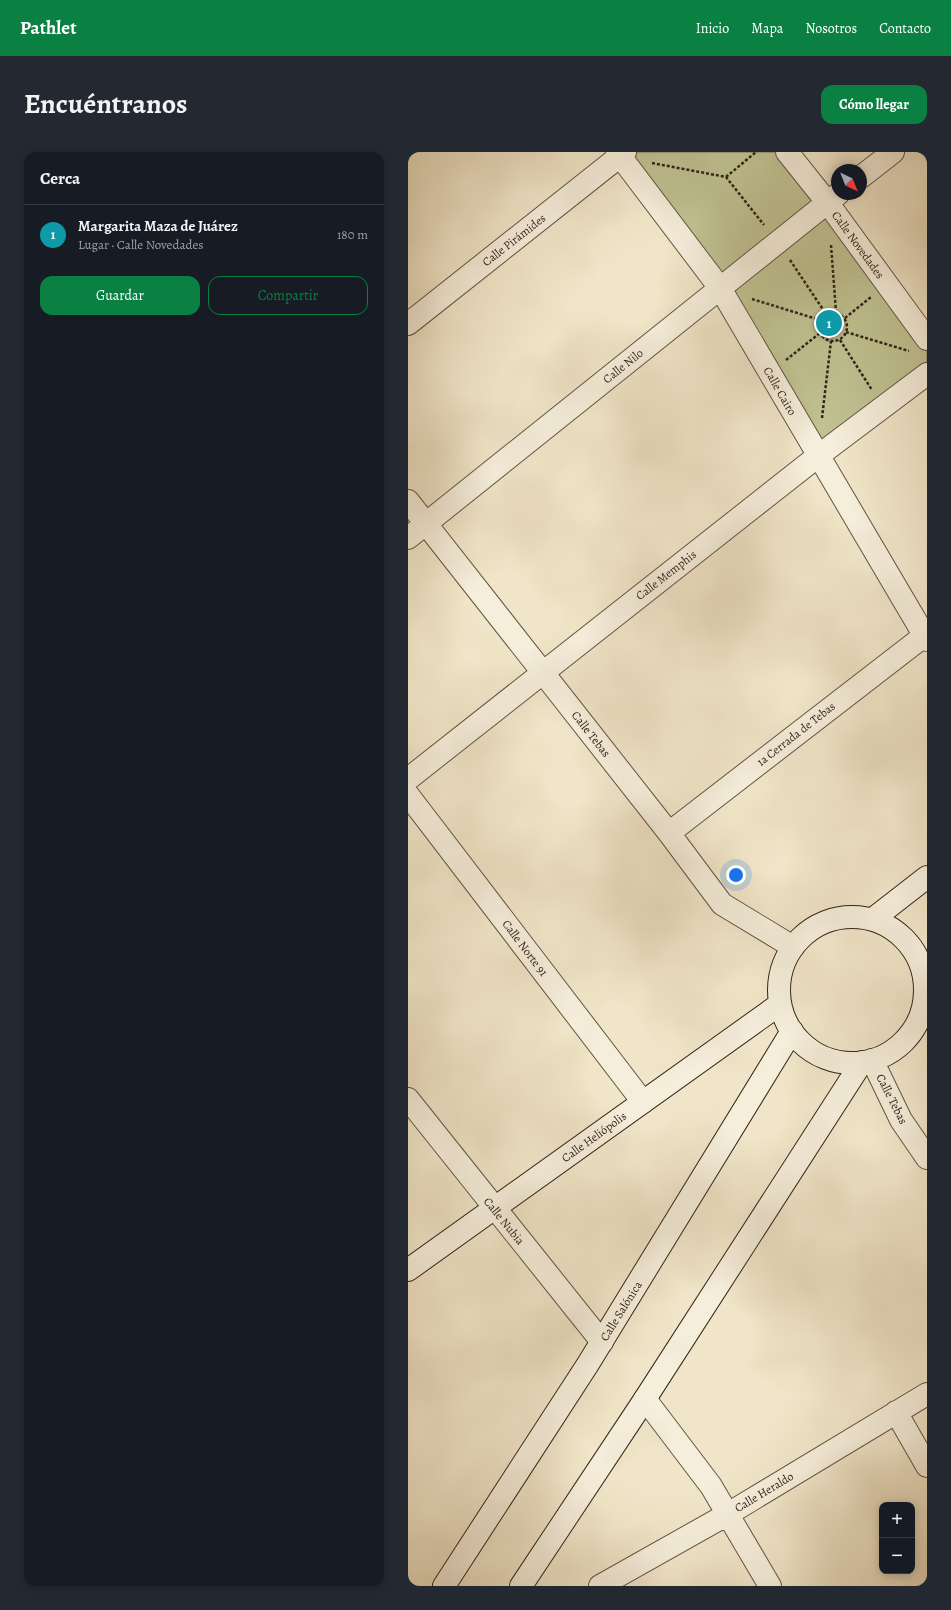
<!DOCTYPE html>
<html lang="es">
<head>
<meta charset="utf-8">
<style>
  body { margin:0; font-family:Alegreya,serif; background:#242831; color:#f1f3f6 }
  .controls { position:absolute; right:12px; bottom:12px; display:grid; overflow:hidden; border-radius:8px; box-shadow:0 2px 10px #0003 }
  .controls button { width:36px; height:36px; display:grid; place-items:center; padding:0; border:0; border-bottom:1px solid #363941; background:#171b24; color:#f1f3f6; font:20px sans-serif }
  .compass { position:absolute; left:423px; top:12px; width:36px; height:36px; border-radius:50%; background:#171b24; box-shadow:0 2px 10px #0003; rotate:137deg }
  .you { position:absolute; left:328px; top:723px; width:14px; height:14px; margin:-10px; border:3px solid #fff; border-radius:50%; background:#1a73e8; box-shadow:0 0 0 6px #1a73e833 }
  .badge { display:grid; place-items:center; width:26px; height:26px; border-radius:50%; background:#0b8043; color:#fff; font-size:13px; font-weight:700 }
  .pin { position:absolute; translate:-50% -50%; border:2px solid #fff; box-shadow:0 1px 4px #0006 }
  .list { margin:0; padding:0; list-style:none }
  h2 { display:flex; justify-content:space-between; align-items:center; height:52px; margin:0; padding:0 16px; font-size:17px }
  h2 small { font-size:13px; font-weight:400; color:#9ea1a6 }
  .list li { display:grid; grid-template-columns:26px 1fr auto; gap:12px; align-items:center; box-sizing:border-box; height:60px; padding:0 16px; border-top:1px solid #363941 }
  .list b { display:block; font-size:15px; white-space:nowrap }
  .list p { margin:0; font-size:13px; white-space:nowrap; color:#9ea1a6 }
  .list em { font-size:13px; font-style:normal; color:#9ea1a6 }
  .actions { display:flex; gap:8px; padding:12px 16px }
  .actions a { flex:1; padding:9px 0; border:1px solid #0b8043; border-radius:12px; text-align:center; font-size:14px; color:#0b8043 }
  .actions .main { background:#0b8043; color:#fff }
  .map { position:relative; flex:none; width:519px; height:1434px; overflow:hidden; border-radius:12px }
  header { display:flex; align-items:center; gap:24px; box-sizing:border-box; height:56px; padding:0 20px; background:#0b8043; color:#fff }
  header strong { font-size:19px }
  nav { display:flex; gap:22px; margin-inline-start:auto; font-size:14px }
  .intro { display:flex; align-items:center; justify-content:space-between; box-sizing:border-box; height:96px; padding:0 24px }
  h1 { margin:0; font-size:28px }
  .button { padding:10px 18px; border-radius:12px; background:#0b8043; color:#fff; font-size:14px; font-weight:700 }
  main { display:flex; gap:24px; padding:0 24px }
  aside { flex:1; background:#171b24; border-radius:12px; box-shadow:0 2px 10px #0003 }
  .map>svg:first-child { display:block }
  .green { fill:#c0c292; stroke:#7a7255 }
  .lines { fill:none; stroke-linecap:round; stroke-linejoin:round }
  .minor-casing { stroke:#635444; stroke-width:24 }
  .secondary-casing { stroke:#342318; stroke-width:24 }
  .path { stroke:#342318; stroke-width:2.5; stroke-dasharray:3 2; stroke-linecap:butt }
  .minor { stroke:#f5eedb; stroke-width:22 }
  .secondary { stroke:#f5eedb; stroke-width:22 }
  .labels { text-anchor:middle; stroke-width:3; stroke-linejoin:round; paint-order:stroke }
  .street-label { font-size:12px; fill:#342318; stroke:#f5eedb }
</style>
</head>
<body>
<header>
<strong>Pathlet</strong>
<nav><a>Inicio</a><a>Mapa</a><a>Nosotros</a><a>Contacto</a></nav>
</header>
<div class="intro"><h1>Encuéntranos</h1><a class="button">Cómo llegar</a></div>
<main>
<aside>
<h2>Cerca<small></small></h2>
<ul class="list">
<li><span class="badge" style="background:#0f9aa8">1</span><div><b>Margarita Maza de Juárez</b><p>Lugar · Calle Novedades</p></div><em>180 m</em></li>
</ul>
<div class="actions"><a class="main">Guardar</a><a>Compartir</a></div>
</aside>
<div class="map">
<svg width="519" height="1434" viewBox="0 0 519 1434">
  <rect width="100%" height="100%" fill="#f0e5c8"/>
  <filter id="stains"><feTurbulence type="fractalNoise" baseFrequency=".005" numOctaves="4"/><feColorMatrix values="0 0 0 0 .2 0 0 0 0 .09 0 0 0 0 .02 0 0 0 .5 -.17"/></filter>
  <radialGradient id="worn" r=".72"><stop offset=".6" stop-color="#630" stop-opacity="0"/><stop offset="1" stop-color="#630" stop-opacity=".3"/></radialGradient>
  <path class="green" d="M 224,0 L 373,0 L 414,49 L 312,131 L 218,5 Z
    M 421,58 L 519,195 L 519,213 L 410,295 L 319,140 Z"/>
  <g class="lines">
    <defs>
      <path id="minor" d="M 209,0 L 312,136 L 519,488
        M 379,0 L 419,50 L 519,187
        M 453,25 L 485,0
        M 0,172 L 217,0
        M 0,349 L 261,681 L 314,752 L 385,795
        M 0,386 L 430,42
        M 0,627 L 410,304 L 519,222
        M 0,643 L 235,950
        M 261,681 L 516,484
        M 464,908 L 493,968 L 519,1006
        M 0,947 L 194,1190
        M 237,1247 L 303,1334 L 362,1434
        M 488,1260 L 519,1314
        M 192,1434 L 320,1362 L 519,1242"/>
      <path id="secondary" d="M371 838a73 73 0 1 1 146 0a73 73 0 1 1-146 0Z
        M 465,767 L 519,725
        M 0,1118 L 372,852
        M 36,1434 L 180,1212 L 384,879
        M 113,1434 L 237,1247 L 454,910"/>
    </defs>
    <use href="#minor" class="minor-casing"/>
    <use href="#secondary" class="secondary-casing"/>
    <path class="path" d="M 244,11 L 318,25 L 356,73
      M 318,25 L 348,0
      M 423,93 L 428,160
      M 382,108 L 418,162
      M 344,147 L 412,168
      M411 175a14 14 0 1 1 28 0a14 14 0 1 1-28 0Z
      M 437,166 L 463,145
      M 438,180 L 501,199
      M 432,188 L 464,238
      M 378,208 L 412,181
      M 414,266 L 423,189"/>
    <use href="#minor" class="minor"/>
    <use href="#secondary" class="secondary"/>
  </g>
  <g class="labels">
    <g class="street-label">
      <text transform="translate(106 88) rotate(-38)" y="4">Calle Pirámides</text>
      <text transform="translate(450 93) rotate(54)" y="4">Calle Novedades</text>
      <text transform="translate(215 214) rotate(-39)" y="4">Calle Nilo</text>
      <text transform="translate(372 239) rotate(60)" y="4">Calle Cairo</text>
      <text transform="translate(258 423) rotate(-38)" y="4">Calle Memphis</text>
      <text transform="translate(183 582) rotate(52)" y="4">Calle Tebas</text>
      <text transform="translate(388 582) rotate(-38)" y="4">1a Cerrada de Tebas</text>
      <text transform="translate(117 796) rotate(53)" y="4">Calle Norte 91</text>
      <text transform="translate(484 947) rotate(63)" y="4">Calle Tebas</text>
      <text transform="translate(186 985) rotate(-36)" y="4">Calle Heliópolis</text>
      <text transform="translate(96 1069) rotate(51)" y="4">Calle Nubia</text>
      <text transform="translate(213 1159) rotate(-58)" y="4">Calle Salónica</text>
      <text transform="translate(356 1340) rotate(-31)" y="4">Calle Heraldo</text>
    </g>
  </g>
  <rect width="100%" height="100%" filter="url(#stains)"/>
  <rect width="100%" height="100%" fill="url(#worn)"/>
</svg>
<div class="controls">
<button>+</button>
<button>−</button>
</div>
<svg class="compass" viewBox="-18 -18 36 36"><path d="M0-13l5 13h-10z" fill="#e53935"/><path d="M0 13l5-13h-10z" fill="#9ea1a6"/></svg>
<div class="you"></div>
<div class="pin badge" style="left:421px;top:171px;background:#0f9aa8">1</div>
</div>
</main>
</body>
</html>
